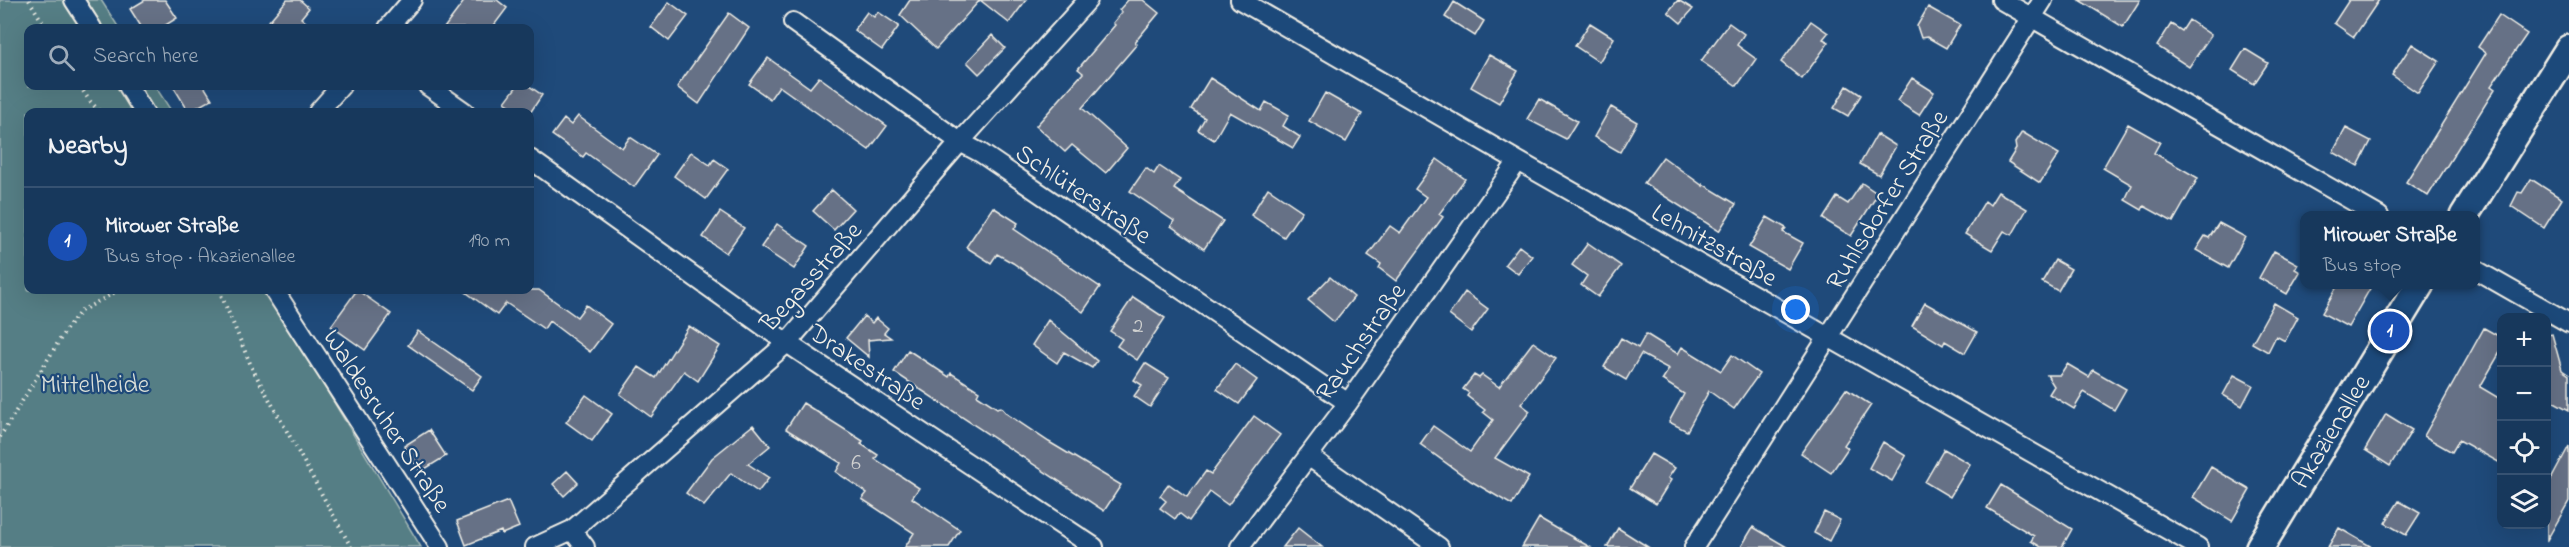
<!DOCTYPE html>
<html lang="en">
<head>
<meta charset="utf-8">
<style>
  body { margin:0; font-family:"Indie Flower",sans-serif; background:#244365; color:#f1f3f6 }
  .controls { position:absolute; right:18px; bottom:18px; display:grid; overflow:hidden; border-radius:12px; box-shadow:0 6px 24px #0002 }
  .controls button { width:54px; height:54px; display:grid; place-items:center; padding:0; border:0; border-bottom:2px solid #365272; background:#17385c; color:#f1f3f6; font:30px sans-serif }
  .you { position:absolute; left:1796px; top:310px; width:21px; height:21px; margin:-15px; border:4px solid #fff; border-radius:50%; background:#1a73e8; box-shadow:0 0 0 9px #1a73e833 }
  .badge { display:grid; place-items:center; width:39px; height:39px; border-radius:50%; background:#ffd166; color:#fff; font-size:20px; font-weight:700 }
  .pin { position:absolute; translate:-50% -50%; border:3px solid #fff; box-shadow:0 2px 6px #0006 }
  .popup { position:absolute; left:2300px; top:211px; width:180px; height:78px; box-sizing:border-box; display:grid; place-content:center; border-radius:12px; background:#17385c; filter:drop-shadow(0 2px 4px #0005); font-size:20px; white-space:nowrap; color:#9eacbb }
  .popup b { font-size:22px; color:#f1f3f6 }
  .popup::after { content:''; position:absolute; left:50%; top:100%; margin-left:-12px; border:12px solid transparent; border-top-color:#17385c }
  .list { margin:0; padding:0; list-style:none }
  h2 { display:flex; justify-content:space-between; align-items:center; height:78px; margin:0; padding:0 24px; font-size:26px }
  h2 small { font-size:20px; font-weight:400; color:#9eacbb }
  .list li { display:grid; grid-template-columns:39px 1fr auto; gap:18px; align-items:center; box-sizing:border-box; height:108px; padding:0 24px; border-top:2px solid #365272 }
  .list b { display:block; font-size:22px; white-space:nowrap }
  .list p { margin:0; font-size:20px; white-space:nowrap; color:#9eacbb }
  .list em { font-size:20px; font-style:normal; color:#9eacbb }
  .icon { flex:none; width:33px; height:33px; fill:none; stroke:currentColor; stroke-width:2; stroke-linecap:round; stroke-linejoin:round }
  .map { position:relative; flex:none; width:2569px; height:547px; overflow:hidden }
  .search { position:absolute; background:#17385c; box-shadow:0 6px 24px #0002; left:24px; top:24px; width:510px; height:66px; display:flex; align-items:center; gap:15px; box-sizing:border-box; padding:0 21px; border-radius:12px; color:#9eacbb; font-size:22px }
  .panel { position:absolute; background:#17385c; box-shadow:0 6px 24px #0002; left:24px; top:108px; width:510px; height:186px; border-radius:12px }
  .map>svg:first-child { display:block }
  .green { fill:#547e85; stroke:#a4b8b6; stroke-width:1.5 }
  .building { fill:#667186; stroke:#f4f1e8; stroke-width:1.5 }
  .lines { fill:none; stroke-linecap:round; stroke-linejoin:round }
  .street-casing { stroke:#f4f1e8; stroke-width:22 }
  .secondary-casing { stroke:#f4f1e8; stroke-width:32 }
  .path { stroke:#f4f1e8; stroke-width:4; stroke-dasharray:1.5 4.5; stroke-linecap:butt }
  .street { stroke:#1f4a7a; stroke-width:18 }
  .secondary { stroke:#1f4a7a; stroke-width:27 }
  .labels { text-anchor:middle; stroke-width:4.5; stroke-linejoin:round; paint-order:stroke }
  .number-label { font-size:22px; fill:#d0d1d0 }
  .street-label { font-size:26px; fill:#f4f1e8; stroke:#1f4a7a }
  .park-label { font-size:26px; fill:#dce0d9; stroke:#1f4a7a }
</style>
</head>
<body>
<div class="map">
<svg width="2569" height="547" viewBox="0 0 2569 547">
  <rect width="100%" height="100%" fill="#1f4a7a"/>
  <filter id="ink" filterUnits="userSpaceOnUse"><feTurbulence type="fractalNoise" baseFrequency=".0167" numOctaves="2"/><feDisplacementMap in="SourceGraphic" scale="12" xChannelSelector="R" yChannelSelector="G"/><feConvolveMatrix kernelMatrix="1 2 1 2 8 2 1 2 1" color-interpolation-filters="sRGB"/></filter>
  <g filter="url(#ink)">
    <path class="green" d="M 0,0 L 101,0 L 119,28 L 28,28 L 28,86 L 155,86 L 172,112 L 28,112 L 28,290 L 283,290 L 321,352 L 309,361 L 421,547 L 0,547 Z"/>
    <path class="building" d="M 145,0 L 165,0 L 177,18 L 161,28 L 142,28 L 130,9 Z
      M 287,0 L 300,0 L 309,8 L 301,18 L 313,28 L 277,28 L 269,21 Z
      M 465,0 L 497,0 L 507,8 L 492,28 L 444,28 Z
      M 910,0 L 1026,0 L 1009,23 L 980,0 L 936,49 L 900,15 Z
      M 1128,0 L 1143,0 L 1159,13 L 1135,42 L 1137,44 L 1082,108 L 1127,148 L 1106,173 L 1072,145 L 1065,152 L 1036,126 L 1083,73 L 1078,69 L 1115,25 L 1113,23 L 1122,12 L 1119,10 Z
      M 1678,0 L 1693,9 L 1681,23 L 1668,12 Z
      M 2079,0 L 2140,0 L 2123,27 Z
      M 2349,0 L 2379,0 L 2354,37 L 2334,23 Z
      M 669,2 L 688,16 L 669,41 L 651,27 Z
      M 1454,2 L 1484,21 L 1475,36 L 1445,17 Z
      M 1928,7 L 1960,25 L 1946,48 L 1927,37 L 1921,38 L 1917,26 Z
      M 867,12 L 874,17 L 878,12 L 899,26 L 882,50 L 854,30 Z
      M 729,13 L 749,28 L 699,104 L 677,87 Z
      M 2499,15 L 2527,34 L 2491,86 L 2495,89 L 2428,196 L 2406,182 L 2486,53 L 2478,47 Z
      M 2189,20 L 2211,35 L 2189,67 L 2157,46 L 2171,24 L 2182,31 Z
      M 1811,21 L 1828,33 L 1823,39 L 1829,42 L 1802,79 L 1781,62 Z
      M 1590,23 L 1614,38 L 1599,62 L 1575,46 Z
      M 1729,23 L 1744,34 L 1737,45 L 1756,59 L 1737,86 L 1701,61 Z
      M 992,35 L 1005,48 L 979,74 L 967,62 Z
      M 2412,44 L 2439,61 L 2418,93 L 2392,75 Z
      M 2245,49 L 2268,63 L 2254,84 L 2232,70 Z
      M 1489,55 L 1518,71 L 1499,103 L 1471,87 Z
      M 768,58 L 810,88 L 819,77 L 887,126 L 869,150 L 779,86 L 770,99 L 749,84 Z
      M 1210,78 L 1261,111 L 1266,102 L 1289,115 L 1283,126 L 1300,137 L 1293,148 L 1230,112 L 1214,140 L 1198,130 L 1205,118 L 1191,109 Z
      M 1912,78 L 1934,92 L 1919,115 L 1897,101 Z
      M 173,86 L 204,86 L 212,99 L 189,112 Z
      M 517,86 L 529,86 L 542,95 L 530,113 L 520,112 L 505,102 Z
      M 1847,86 L 1861,95 L 1848,116 L 1834,108 Z
      M 1325,93 L 1362,114 L 1346,142 L 1309,121 Z
      M 1539,99 L 1577,121 L 1566,139 L 1527,119 Z
      M 1611,107 L 1637,122 L 1620,152 L 1594,137 Z
      M 578,116 L 622,148 L 630,137 L 657,155 L 634,187 L 586,153 L 583,157 L 552,135 L 564,119 L 571,125 Z
      M 2128,124 L 2160,142 L 2154,153 L 2198,178 L 2173,222 L 2144,206 L 2142,210 L 2125,200 L 2132,185 L 2103,168 Z
      M 2346,128 L 2371,141 L 2358,166 L 2333,152 Z
      M 2022,132 L 2059,154 L 2040,183 L 2008,162 L 2016,149 L 2015,143 Z
      M 1877,134 L 1896,146 L 1879,175 L 1860,164 Z
      M 691,152 L 710,165 L 714,159 L 728,169 L 706,199 L 674,176 Z
      M 1663,157 L 1703,186 L 1703,184 L 1736,204 L 1719,231 L 1644,183 Z
      M 1437,159 L 1465,179 L 1439,214 L 1443,217 L 1396,281 L 1379,268 L 1381,264 L 1368,255 L 1390,226 L 1400,233 L 1426,197 L 1415,189 Z
      M 1159,166 L 1180,180 L 1174,189 L 1223,221 L 1204,249 L 1171,226 L 1174,221 L 1130,191 L 1146,168 L 1154,174 Z
      M 2531,179 L 2562,199 L 2544,228 L 2511,206 L 2518,192 L 2522,193 Z
      M 1862,183 L 1878,194 L 1851,236 L 1823,219 L 1837,197 L 1848,204 Z
      M 1268,188 L 1302,211 L 1284,237 L 1251,215 Z
      M 832,190 L 853,209 L 834,230 L 813,211 Z
      M 1998,192 L 2027,209 L 2012,235 L 2004,231 L 1992,250 L 1965,234 L 1985,201 L 1990,205 Z
      M 993,207 L 1018,223 L 1014,229 L 1100,287 L 1083,312 L 1013,263 L 997,254 L 991,263 L 966,247 Z
      M 720,212 L 744,228 L 726,253 L 703,237 Z
      M 1767,217 L 1786,228 L 1783,232 L 1803,243 L 1788,269 L 1749,247 Z
      M 2219,223 L 2245,237 L 2228,268 L 2196,250 L 2205,236 L 2209,238 Z
      M 777,224 L 809,246 L 794,269 L 761,247 Z
      M 1588,243 L 1621,266 L 1598,297 L 1581,285 L 1587,276 L 1572,265 Z
      M 1519,246 L 1532,256 L 1518,274 L 1505,264 Z
      M 2274,251 L 2298,264 L 2295,269 L 2300,272 L 2287,294 L 2259,278 Z
      M 2055,260 L 2071,269 L 2058,291 L 2042,282 Z
      M 1330,277 L 1354,297 L 1334,322 L 1308,300 Z
      M 2338,285 L 2372,285 L 2348,327 L 2322,313 Z
      M 357,290 L 391,314 L 365,350 L 331,326 Z
      M 463,290 L 539,290 L 577,317 L 586,305 L 611,324 L 590,352 L 549,321 L 544,329 L 506,303 L 497,315 Z
      M 1465,292 L 1488,309 L 1471,332 L 1449,315 Z
      M 1133,297 L 1165,318 L 1137,360 L 1117,346 L 1122,339 L 1110,331 Z
      M 1925,303 L 1977,332 L 1965,353 L 1945,341 L 1943,345 L 1912,326 Z
      M 2274,303 L 2298,317 L 2285,341 L 2276,336 L 2268,352 L 2252,343 Z
      M 864,316 L 872,323 L 876,318 L 888,328 L 884,333 L 891,338 L 868,340 L 869,357 L 846,338 Z
      M 1048,320 L 1097,361 L 1092,368 L 1064,352 L 1057,363 L 1032,345 Z
      M 689,326 L 720,346 L 698,381 L 684,371 L 651,417 L 620,394 L 639,367 L 656,378 Z
      M 2484,328 L 2502,338 L 2502,349 L 2480,387 L 2502,400 L 2502,464 L 2459,440 L 2452,452 L 2424,436 Z
      M 418,331 L 482,376 L 472,390 L 408,345 Z
      M 1646,334 L 1678,354 L 1682,347 L 1721,371 L 1732,355 L 1759,374 L 1734,409 L 1709,391 L 1687,431 L 1669,422 L 1684,394 L 1662,380 L 1669,369 L 1641,354 L 1626,380 L 1604,367 L 1621,338 L 1638,348 Z
      M 2552,334 L 2562,370 L 2569,375 L 2569,410 L 2547,398 L 2547,335 Z
      M 1533,342 L 1556,358 L 1521,404 L 1530,411 L 1495,458 L 1529,477 L 1512,505 L 1471,481 L 1420,444 L 1433,426 L 1470,452 L 1493,420 L 1483,412 L 1485,410 L 1467,396 L 1469,393 L 1463,389 L 1474,375 L 1479,378 L 1482,375 L 1499,387 Z
      M 908,350 L 949,377 L 951,373 L 979,391 L 977,395 L 997,408 L 1001,407 L 1007,414 L 1049,442 L 1121,485 L 1104,511 L 894,372 Z
      M 1145,363 L 1169,378 L 1150,407 L 1134,396 L 1142,385 L 1134,380 Z
      M 1235,364 L 1257,380 L 1239,404 L 1217,389 Z
      M 2067,364 L 2089,377 L 2093,370 L 2126,389 L 2114,410 L 2084,392 L 2074,409 L 2049,394 L 2054,386 L 2047,375 L 2060,375 Z
      M 2234,375 L 2253,385 L 2242,406 L 2223,395 Z
      M 1846,389 L 1871,405 L 1844,445 L 1848,448 L 1831,473 L 1801,453 Z
      M 586,395 L 612,414 L 592,441 L 566,422 Z
      M 803,403 L 863,441 L 861,444 L 878,455 L 875,459 L 919,488 L 912,498 L 960,530 L 949,547 L 905,547 L 914,533 L 862,499 L 867,493 L 836,472 L 841,463 L 786,429 Z
      M 2386,414 L 2412,430 L 2390,466 L 2365,450 Z
      M 1254,416 L 1280,435 L 1228,505 L 1210,492 L 1189,521 L 1179,513 L 1175,519 L 1160,508 L 1166,501 L 1160,496 L 1169,484 L 1187,497 L 1206,471 L 1211,474 Z
      M 753,425 L 770,446 L 748,464 L 769,478 L 758,492 L 731,473 L 704,506 L 686,493 L 712,458 Z
      M 429,430 L 446,456 L 420,472 L 404,446 Z
      M 1883,442 L 1906,456 L 1892,481 L 1869,468 Z
      M 2569,446 L 2569,501 L 2547,540 L 2547,487 Z
      M 1944,449 L 1970,464 L 1950,497 L 1925,482 Z
      M 1651,454 L 1675,468 L 1668,478 L 1671,480 L 1656,504 L 1630,488 Z
      M 2211,467 L 2250,490 L 2232,521 L 2193,497 Z
      M 567,471 L 578,483 L 564,496 L 553,484 Z
      M 2001,485 L 2072,529 L 2062,547 L 2041,547 L 2031,541 L 2034,536 L 1987,508 Z
      M 508,501 L 519,527 L 502,534 L 501,531 L 466,545 L 457,521 Z
      M 2399,501 L 2420,513 L 2406,535 L 2385,523 Z
      M 1824,512 L 1840,520 L 1829,541 L 1814,533 Z
      M 1539,518 L 1556,528 L 1590,547 L 1522,547 Z
      M 1753,527 L 1787,547 L 1741,547 Z
      M 1298,528 L 1322,547 L 1283,547 Z
      M 1618,528 L 1648,547 L 1607,547 Z
      M 2339,528 L 2372,547 L 2328,547 Z"/>
    <g class="lines">
      <defs>
        <path id="street" d="M 74,0 L 92,28
          M 1240,0 L 1518,161 L 2198,547
          M 2001,0 L 2379,216
          M 793,22 L 960,142 L 981,153 L 1348,403
          M 388,28 L 412,0
          M 128,86 L 144,112
          M 428,86 L 465,112
          M 318,112 L 341,86
          M 530,159 L 787,343 L 1094,547
          M 2476,270 L 2569,323
          M 274,290 L 440,547
          M 1308,456 L 1439,547
          M 572,530 L 585,547
          M 535,547 L 572,530 L 787,343 L 960,142 L 1088,0
          M 1240,547 L 1348,403 L 1518,161
          M 1694,547 L 2043,0"/>
        <path id="secondary" d="M 2464,216 L 2569,49
          M 2260,547 L 2420,284"/>
      </defs>
      <use href="#street" class="street-casing"/>
      <use href="#secondary" class="secondary-casing"/>
      <path class="path" d="M 29,0 L 46,28
        M 80,86 L 89,100 L 100,112
        M 219,290 L 252,368 L 351,547
        M 0,437 L 67,328 L 81,311 L 119,290"/>
      <use href="#street" class="street"/>
      <use href="#secondary" class="secondary"/>
    </g>
  </g>
  <g class="labels">
    <g class="number-label">
      <text x="1138" y="332">2</text>
      <text x="856" y="469">6</text>
    </g>
    <g class="street-label">
      <text transform="translate(1084 193) rotate(34)" y="9">Schlüterstraße</text>
      <text transform="translate(1886 199) rotate(-58)" y="9">Ruhlsdorfer Straße</text>
      <text transform="translate(1715 244) rotate(30)" y="9">Lehnitzstraße</text>
      <text transform="translate(810 276) rotate(-48)" y="9">Begasstraße</text>
      <text transform="translate(1360 341) rotate(-55)" y="9">Rauchstraße</text>
      <text transform="translate(868 366) rotate(34)" y="9">Drakestraße</text>
      <text transform="translate(388 420) rotate(57)" y="9">Waldesruher Straße</text>
      <text transform="translate(2330 431) rotate(-59)" y="9">Akazienallee</text>
    </g>
    <g class="park-label">
      <text x="95" y="392">Mittelheide</text>
    </g>
  </g>
</svg>
<div class="controls">
<button>+</button>
<button>−</button>
<button><svg class="icon" aria-label="locate" viewBox="0 0 24 24"><circle cx="12" cy="12" r="6"/><path d="M12 2v4M12 18v4M2 12h4M18 12h4"/></svg></button>
<button><svg class="icon" aria-label="layers" viewBox="0 0 24 24"><path d="M12 4l9 5-9 5-9-5zM3 14l9 5 9-5"/></svg></button>
</div>
<div class="you"></div>
<div class="pin badge" style="left:2390px;top:331px;background:#1a4fb4">1</div>
<div class="popup"><b>Mirower Straße</b>Bus stop</div>
<div class="search"><svg class="icon" aria-label="search" viewBox="0 0 24 24"><circle cx="10" cy="10" r="6"/><path d="M15 15l6 6"/></svg>Search here</div>
<section class="panel">
<h2>Nearby<small></small></h2>
<ul class="list">
<li><span class="badge" style="background:#1a4fb4">1</span><div><b>Mirower Straße</b><p>Bus stop · Akazienallee</p></div><em>190 m</em></li>
</ul>
</section>
</div>
</body>
</html>
